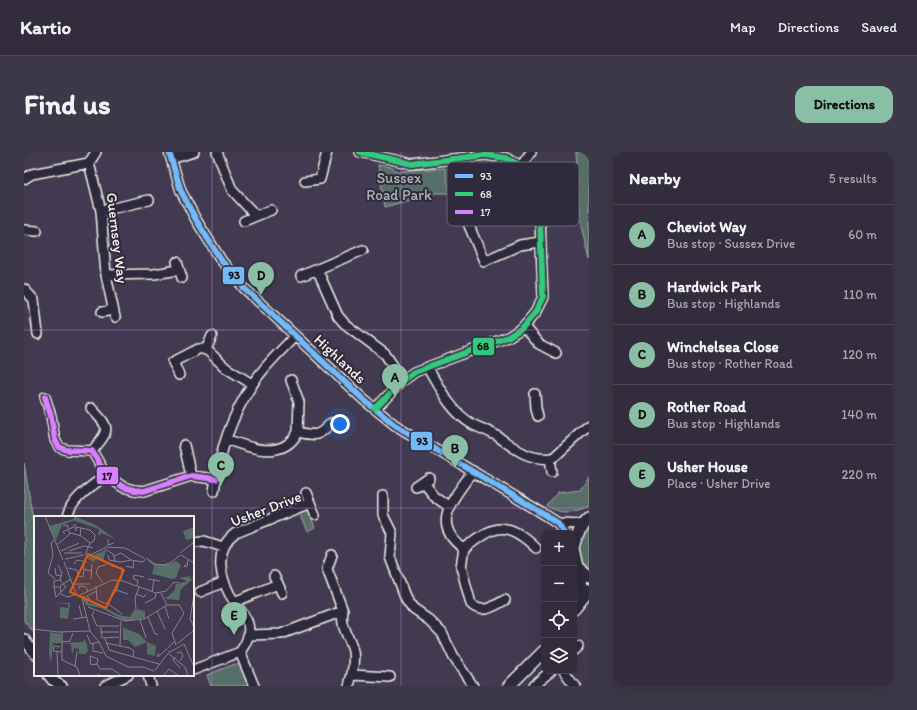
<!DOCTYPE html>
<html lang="en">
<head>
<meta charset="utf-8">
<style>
  body { margin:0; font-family:Itim,sans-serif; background:#3d3847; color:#f1f3f6 }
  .controls { position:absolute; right:12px; bottom:12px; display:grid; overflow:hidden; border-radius:8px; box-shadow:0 4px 16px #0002 }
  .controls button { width:36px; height:36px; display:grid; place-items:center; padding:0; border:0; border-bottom:1px solid #4d4856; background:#322c3c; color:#f1f3f6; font:20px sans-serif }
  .you { position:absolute; left:316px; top:272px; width:14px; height:14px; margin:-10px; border:3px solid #fff; border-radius:50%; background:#1a73e8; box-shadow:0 0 0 6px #1a73e833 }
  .badge { display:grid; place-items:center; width:26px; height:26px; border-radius:50%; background:#8abfa5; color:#111; font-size:13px; font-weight:700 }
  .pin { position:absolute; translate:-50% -33px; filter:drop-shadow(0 1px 2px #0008) }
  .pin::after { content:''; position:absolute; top:21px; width:14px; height:12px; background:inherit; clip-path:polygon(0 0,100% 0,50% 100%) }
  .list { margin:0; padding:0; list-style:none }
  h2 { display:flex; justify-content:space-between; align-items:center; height:52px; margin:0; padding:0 16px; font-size:17px }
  h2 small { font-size:13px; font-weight:400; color:#a8a7af }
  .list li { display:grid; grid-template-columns:26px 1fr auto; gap:12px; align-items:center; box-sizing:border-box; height:60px; padding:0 16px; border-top:1px solid #4d4856 }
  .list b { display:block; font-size:15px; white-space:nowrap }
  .list p { margin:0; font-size:13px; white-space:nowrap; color:#a8a7af }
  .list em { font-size:13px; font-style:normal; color:#a8a7af }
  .icon { flex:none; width:22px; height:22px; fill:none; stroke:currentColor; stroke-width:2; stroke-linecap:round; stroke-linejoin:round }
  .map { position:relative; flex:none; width:565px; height:534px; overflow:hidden; border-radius:12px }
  header { display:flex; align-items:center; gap:24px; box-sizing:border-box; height:56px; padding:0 20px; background:#322c3c; border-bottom:1px solid #4d4856 }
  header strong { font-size:19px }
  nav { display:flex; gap:22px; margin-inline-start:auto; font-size:14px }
  .intro { display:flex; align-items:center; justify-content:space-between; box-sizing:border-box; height:96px; padding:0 24px }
  h1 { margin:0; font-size:28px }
  .button { padding:10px 18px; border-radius:12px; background:#8abfa5; color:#111; font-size:14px; font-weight:700 }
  main { display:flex; gap:24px; padding:0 24px }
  aside { flex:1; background:#322c3c; border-radius:12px; box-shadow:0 4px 16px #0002 }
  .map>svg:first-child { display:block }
  .green { fill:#576d68; stroke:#a6afa8 }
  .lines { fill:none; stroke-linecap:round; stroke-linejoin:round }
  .minor-casing { stroke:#f4f1e8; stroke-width:12 }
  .major-casing { stroke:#f4f1e8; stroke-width:14 }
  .minor { stroke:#2f2a3d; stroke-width:9 }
  .major { stroke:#2f2a3d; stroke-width:11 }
  .bus-1-casing { stroke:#2f2a3d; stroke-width:9 }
  .bus-2-casing { stroke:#2f2a3d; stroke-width:9 }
  .bus-3-casing { stroke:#2f2a3d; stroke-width:9 }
  .bus-1 { stroke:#73baf8; stroke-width:6 }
  .bus-2 { stroke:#33ca7d; stroke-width:6 }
  .bus-3 { stroke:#d880ff; stroke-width:6 }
  .grid { fill:none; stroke:#ab7bcf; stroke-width:1; stroke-opacity:0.55 }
  .labels { text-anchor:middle; stroke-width:4; stroke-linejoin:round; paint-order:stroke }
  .park-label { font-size:15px; fill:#adb6ae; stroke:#2f2a3d }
  .street-label { font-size:15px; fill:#f4f1e8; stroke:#2f2a3d }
  .inset-road { fill:none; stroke:#89838d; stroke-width:1 }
  .view { fill:#e8590c; fill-opacity:0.15; stroke:#e8590c; stroke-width:2 }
  .inset-edge { fill:none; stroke:#f4f1e8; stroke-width:2 }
  .key { fill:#2f2a3d; stroke:#6a6670; stroke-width:1 }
  .key-label { font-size:11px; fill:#f4f1e8 }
  .line-badge { stroke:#2f2a3d; stroke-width:1.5 }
  .pale-badge-label { font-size:11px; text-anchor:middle; font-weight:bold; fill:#111 }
</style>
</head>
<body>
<header>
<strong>Kartio</strong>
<nav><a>Map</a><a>Directions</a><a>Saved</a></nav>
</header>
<div class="intro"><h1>Find us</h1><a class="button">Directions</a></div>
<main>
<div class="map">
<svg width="565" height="534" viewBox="0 0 565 534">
  <rect width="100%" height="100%" fill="#423a50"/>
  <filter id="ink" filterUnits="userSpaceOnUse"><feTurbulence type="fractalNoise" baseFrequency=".025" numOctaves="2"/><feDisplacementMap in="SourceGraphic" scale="8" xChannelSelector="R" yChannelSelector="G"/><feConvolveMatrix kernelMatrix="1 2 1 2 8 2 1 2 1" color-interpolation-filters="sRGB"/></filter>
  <g filter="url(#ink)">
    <path class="green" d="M 552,0 L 565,0 L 565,108 L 556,69 Z
      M 354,13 L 367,15 L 373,19 L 421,16 L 426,41 L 410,41 L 361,55 Z
      M 0,311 L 11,381 L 11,482 L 0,469 Z
      M 565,325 L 565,354 C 548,361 539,363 523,354 L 534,341 L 556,338 Z
      M 281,358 L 285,360 L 291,376 L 283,380 L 275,361 Z
      M 565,374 L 565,419 C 556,414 554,398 557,389 C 558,384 562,379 565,374 Z
      M 211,512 L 218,514 L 226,534 L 187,534 L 183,523 Z"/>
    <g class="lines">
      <defs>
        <path id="minor" d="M 145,0 L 157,39 L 171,66 L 197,108 L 220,136 L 340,248 L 371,273 L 520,362 L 534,371 L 540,381
          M 193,0 L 208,38 L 232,64 L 220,69
          M 336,0 L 388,12 L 461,3 L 482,6 L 497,14 L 505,23 L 515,41 L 519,145 L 511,161 L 498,176 L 484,185 L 390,220 L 379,228 L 351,257
          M 147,7 L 170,0
          M 65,11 L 77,59 L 82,123 L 91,165
          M 497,14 L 507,0
          M 0,27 L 8,22 L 65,11 L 72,0
          M 281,29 L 296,27 L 303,0
          M 438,57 L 460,109 L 496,93 L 516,90
          M 77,59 L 125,48
          M 232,64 L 247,58
          M 0,78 L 13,79
          M 153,110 L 158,126
          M 293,117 L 314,164 L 321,172 L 361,202 L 379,228
          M 82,123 L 130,122 L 155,118
          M 277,124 L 339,98
          M 0,137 L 10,148 L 14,182
          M 78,160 L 89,158
          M 500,175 L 515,192 L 532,201
          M 182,198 L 188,184
          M 403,215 C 415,235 427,260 448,272 C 457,277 468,280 476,286 C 492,298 507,309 529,306 L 565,273
          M 155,223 L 149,210 L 174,197 L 179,197 L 184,199 L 202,216 L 228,232
          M 267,228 L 275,250 L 274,280
          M 511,242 L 512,256 L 514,264
          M 21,245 L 27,264 L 31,288 L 35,295 L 43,298 L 68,299 L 82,323 L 99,335 L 110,338 L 120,339 L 167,324 L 192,327
          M 67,256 C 86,276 87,277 68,299
          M 202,287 C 225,296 259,309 274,280 C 292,284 294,285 307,271
          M 160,293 L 167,324
          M 526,306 L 528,320
          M 449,319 C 431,345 404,371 440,397 L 437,415 L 447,452 C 458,463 470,454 481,448
          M 399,330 L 410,344 L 424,354
          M 392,335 L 405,326
          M 190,339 C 195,302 207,265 228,233 C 239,215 256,200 271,184
          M 282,341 L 291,363
          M 359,344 L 359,363 L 368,381 L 366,405 L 382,447 L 389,457 L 405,468 L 418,481 L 430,506 L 449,534
          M 43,365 C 48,346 67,335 82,323
          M 534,371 L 559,372
          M 169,390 L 180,389 L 199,395
          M 440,397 C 470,373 482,367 512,396
          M 308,403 L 303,417 L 319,459
          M 254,432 L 258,441
          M 176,440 L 200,430
          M 210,450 L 254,432 L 250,424
          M 225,483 L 257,482 L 319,459 C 316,475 325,484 329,499 C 331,511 328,523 325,534
          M 0,487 L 11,502
          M 550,498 L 554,494
          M 216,500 L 230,534
          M 169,518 L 216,500 C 222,492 227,483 224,472 C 222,464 215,457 211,451 C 196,429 188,398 212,381 L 286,351
          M 540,519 L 551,534
          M 24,523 L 28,528 L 38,534
          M 124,523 L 127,534
          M 328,523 L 366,525
          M 510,533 L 527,519
          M 81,534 L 104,523"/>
        <path id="major" d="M 550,396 C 553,384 556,374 565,366
          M 550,401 L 553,415 L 565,425
          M 556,419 L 557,446
          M 550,457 L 565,438
          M 485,534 L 520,499"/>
      </defs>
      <use href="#minor" class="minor-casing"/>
      <use href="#major" class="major-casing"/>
      <use href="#minor" class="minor"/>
      <use href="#major" class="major"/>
      <defs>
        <path id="bus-1" d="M 145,0 L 157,39 L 171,66 L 197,108 L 220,136 L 340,248 L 371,273 L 520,362 L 534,371 L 540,381"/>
        <path id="bus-2" d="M 336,0 L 388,12 L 461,3 L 482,6 L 497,14 L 505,23 L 515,41 L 519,145 L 511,161 L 498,176 L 484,185 L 390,220 L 379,228 L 351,257"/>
        <path id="bus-3" d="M 21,245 L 27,264 L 31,288 L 35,295 L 43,298 L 68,299 L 82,323 L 99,335 L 110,338 L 120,339 L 167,324 L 192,327"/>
      </defs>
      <use href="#bus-1" class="bus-1-casing"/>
      <use href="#bus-2" class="bus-2-casing"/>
      <use href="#bus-3" class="bus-3-casing"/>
      <use href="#bus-1" class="bus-1"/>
      <use href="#bus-2" class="bus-2"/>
      <use href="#bus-3" class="bus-3"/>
    </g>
  </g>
  <path class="grid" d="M 188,0 L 188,534M 377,0 L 377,534M 0,178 L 565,178M 0,356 L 565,356"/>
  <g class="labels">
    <g class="park-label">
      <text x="375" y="31">Sussex<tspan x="375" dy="17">Road Park</tspan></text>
    </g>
    <g class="street-label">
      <text transform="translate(93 86) rotate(83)" y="5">Guernsey Way</text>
      <text transform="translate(316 207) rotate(43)" y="5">Highlands</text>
      <text transform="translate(242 357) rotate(-21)" y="5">Usher Drive</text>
    </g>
  </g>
  <g transform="translate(10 364)">
    <rect width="160" height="160" fill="#423a50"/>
    <path d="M 40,0 L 62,9 L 82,24 L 68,17 L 64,20 L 65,13 L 41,5 L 42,12 L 41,17 L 41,4 L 28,9 L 22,24 L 15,10 L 40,3 ZM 160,11 L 160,22 L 152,24 L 149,15 ZM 72,34 L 69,45 L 62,43 L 60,46 L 52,42 ZM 112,43 L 121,48 L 136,48 L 142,45 L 147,49 L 142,62 L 138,63 L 118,58 L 120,50 ZM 158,57 L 160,62 L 147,73 L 145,84 L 131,83 L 140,75 L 142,68 L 153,65 L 145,62 L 157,60 L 155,63 L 159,62 ZM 50,78 L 55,87 L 68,90 L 85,99 L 96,101 L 101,93 L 111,95 L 111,102 L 91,105 L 67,92 L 52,89 L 49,84 ZM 18,87 L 36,87 L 34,103 L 26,102 L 26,91 L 34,92 L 34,88 ZM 89,109 L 90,112 L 105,118 L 113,126 L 101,131 L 94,124 L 89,124 ZM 16,116 L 27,118 L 27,127 L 19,127 L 17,147 L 15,137 ZM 50,123 L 53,128 L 54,135 L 51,138 L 45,138 L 45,133 L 40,132 L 38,139 L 37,128 L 28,127 L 49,126 ZM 113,126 L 122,130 L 121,140 L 113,138 Z" fill="#576d68"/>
    <path class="inset-road" d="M 11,0 L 29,44M 29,10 L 33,9 L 35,13 L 40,11 L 40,8M 47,12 L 56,14 L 61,19 L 60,25 L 56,27M 42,15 L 42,11 L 47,12 L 46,20M 31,18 L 29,16 L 34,13 L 36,18M 74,23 L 74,29 L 80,27M 24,28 L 37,17 L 47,20 L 56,27 L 51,39M 71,31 L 91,32 L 110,42M 71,33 L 79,38 L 81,45M 27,35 L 45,27M 35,35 L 50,30 L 59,32M 30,37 L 48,37M 146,37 L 160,26M 74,39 L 75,44 L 87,46 L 97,44 L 109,46 L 111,43M 147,39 L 160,47M 80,40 L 87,37 L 97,44M 52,41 L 49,53 L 57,55M 52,41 L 71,32M 112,42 L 121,48 L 130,49 L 138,46 L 146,39M 31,43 L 50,39M 30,46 L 43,80M 40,48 L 43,44 L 53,46M 152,48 L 150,50 L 153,51 L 154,44M 77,50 L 88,52 L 87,64M 92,50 L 99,52 L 100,44M 21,52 L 22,59 L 27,60M 34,52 L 43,54 L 44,60 L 49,61 L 50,54M 62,57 L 64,51 L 73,48M 62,57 L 69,67M 21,63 L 14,57 L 19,39 L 17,27 L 21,23M 57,63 L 58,48M 114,63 L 126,65M 39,68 L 56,68M 103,69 L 104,65 L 99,62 L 100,59 L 110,61M 62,70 L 63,84 L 73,88 L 83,73 L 85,64M 20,71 L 22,81 L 32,71 L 26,64 L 28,57 L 24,49M 25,71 L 20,71 L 20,65 L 26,64M 45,73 L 45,70 L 52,71 L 54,75M 82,74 L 94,78M 27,76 L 26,70 L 37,63M 118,76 L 120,63M 127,77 L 133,89M 26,78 L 34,81 L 40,79 L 40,77M 102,78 L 110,81 L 112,78M 46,79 L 78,64 L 89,65 L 122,77 L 132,75 L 139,67 L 145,66M 160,79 L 156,103 L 160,111M 48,82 L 56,115 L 65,126 L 72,140 L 94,151 L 109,151 L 120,155M 57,86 L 53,80 L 63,75M 73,87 L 88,98M 111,87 L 121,82 L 122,77M 45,89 L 48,101M 131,90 L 135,103M 54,91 L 91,105 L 110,103 L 133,89 L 145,89 L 150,97 L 138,117 L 142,129M 102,93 L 101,82 L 105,71M 60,95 L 58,99 L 63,110 L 85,110M 123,95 L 131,113M 114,101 L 121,118 L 124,118M 39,103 L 53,101M 106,104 L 112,122M 67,111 L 68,122 L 85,121M 0,113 L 24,116 L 56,115M 28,116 L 28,144 L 43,151 L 46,160M 66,116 L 85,116M 53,119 L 57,128 L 65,126M 71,122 L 75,134 L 125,148M 28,126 L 36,125 L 39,117M 72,127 L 96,132 L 100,135 L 99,141M 59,128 L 59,135 L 69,137M 143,128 L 160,114M 86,129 L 87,105M 26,131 L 20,130 L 19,135 L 28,136M 23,136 L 24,160M 136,136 L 150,128 L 160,151M 124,137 L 124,141 L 140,126M 143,137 L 147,136 L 149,140 L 146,145M 135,138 L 151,151 L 154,160M 141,141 L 139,144 L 146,152M 63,148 L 64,143 L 56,140 L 57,149 L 63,148 L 66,153M 41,150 L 43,135M 66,153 L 78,153 L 88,160M 121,154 L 136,135M 52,160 L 66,159M 129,160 L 135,153 L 145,160"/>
    <path class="view" d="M 54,38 L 90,54 L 72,92 L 36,76 Z"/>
    <rect width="160" height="160" class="inset-edge"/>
  </g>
  <rect x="423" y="10" width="132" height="64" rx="6" class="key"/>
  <rect x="431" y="22" width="18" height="4" fill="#73baf8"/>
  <rect x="431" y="40" width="18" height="4" fill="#33ca7d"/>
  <rect x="431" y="58" width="18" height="4" fill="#d880ff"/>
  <g class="key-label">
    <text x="456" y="28">93</text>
    <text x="456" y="46">68</text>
    <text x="456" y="64">17</text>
  </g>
  <g class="line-badge">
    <rect x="198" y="114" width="23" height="19" rx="4" fill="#73baf8"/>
    <rect x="448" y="185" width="23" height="19" rx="4" fill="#33ca7d"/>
    <rect x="386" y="279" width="23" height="20" rx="4" fill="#73baf8"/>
    <rect x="72" y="314" width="23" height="19" rx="4" fill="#d880ff"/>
  </g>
  <g class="pale-badge-label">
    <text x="210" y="127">93</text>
    <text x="459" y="198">68</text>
    <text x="398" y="293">93</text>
    <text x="83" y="328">17</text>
  </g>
</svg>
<div class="controls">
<button>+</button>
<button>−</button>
<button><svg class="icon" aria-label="locate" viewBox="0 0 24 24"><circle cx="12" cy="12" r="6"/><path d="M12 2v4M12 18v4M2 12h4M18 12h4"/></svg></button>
<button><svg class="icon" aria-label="layers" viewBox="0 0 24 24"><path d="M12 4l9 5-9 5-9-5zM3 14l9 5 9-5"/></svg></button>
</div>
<div class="you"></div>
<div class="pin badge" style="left:371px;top:245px">A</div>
<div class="pin badge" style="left:431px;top:316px">B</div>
<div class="pin badge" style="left:197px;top:333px">C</div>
<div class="pin badge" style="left:237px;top:143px">D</div>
<div class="pin badge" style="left:210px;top:483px">E</div>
</div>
<aside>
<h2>Nearby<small>5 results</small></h2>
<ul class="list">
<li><span class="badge">A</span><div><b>Cheviot Way</b><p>Bus stop · Sussex Drive</p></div><em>60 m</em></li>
<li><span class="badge">B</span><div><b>Hardwick Park</b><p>Bus stop · Highlands</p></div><em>110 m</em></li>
<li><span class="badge">C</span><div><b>Winchelsea Close</b><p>Bus stop · Rother Road</p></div><em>120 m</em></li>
<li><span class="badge">D</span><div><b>Rother Road</b><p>Bus stop · Highlands</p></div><em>140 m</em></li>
<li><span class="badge">E</span><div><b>Usher House</b><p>Place · Usher Drive</p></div><em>220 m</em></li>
</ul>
</aside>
</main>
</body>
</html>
